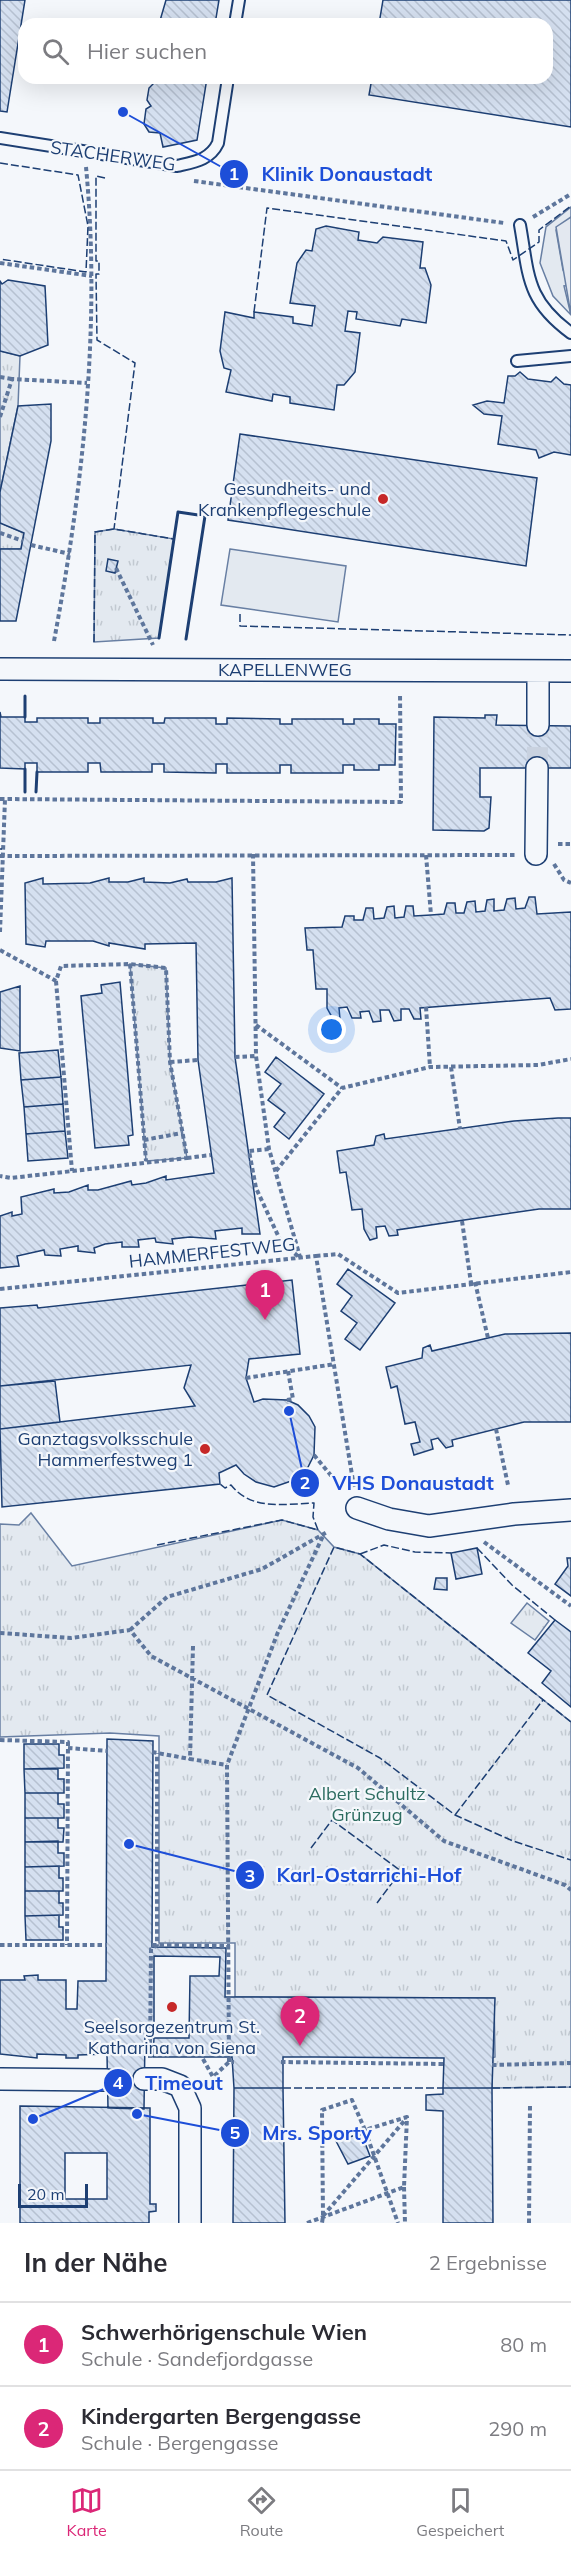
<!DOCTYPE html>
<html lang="de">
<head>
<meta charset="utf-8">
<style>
  body { margin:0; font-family:Mulish,sans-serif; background:#f2f2f3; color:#2b2b33 }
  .scale { position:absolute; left:18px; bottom:15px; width:70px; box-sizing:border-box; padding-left:6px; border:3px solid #1d3f73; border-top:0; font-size:16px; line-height:21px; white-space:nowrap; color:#1d3f73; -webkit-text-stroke:4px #f4f7fb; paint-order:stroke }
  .you { position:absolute; left:332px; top:1030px; width:21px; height:21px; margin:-15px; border:4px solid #fff; border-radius:50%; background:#1a73e8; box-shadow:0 0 0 9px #1a73e833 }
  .badge { display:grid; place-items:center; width:39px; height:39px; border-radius:50%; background:#db2777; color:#fff; font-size:20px; font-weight:700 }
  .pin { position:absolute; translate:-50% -50px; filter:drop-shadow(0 2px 3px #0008) }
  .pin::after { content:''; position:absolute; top:32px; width:21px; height:18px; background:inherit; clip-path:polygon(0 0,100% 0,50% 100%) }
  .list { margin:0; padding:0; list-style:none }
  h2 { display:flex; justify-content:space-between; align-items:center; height:78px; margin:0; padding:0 24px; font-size:26px }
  h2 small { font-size:20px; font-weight:400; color:#7c7c81 }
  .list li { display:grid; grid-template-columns:39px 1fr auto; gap:18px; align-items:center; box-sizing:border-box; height:84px; padding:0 24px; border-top:2px solid #e1e1e2 }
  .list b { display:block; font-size:22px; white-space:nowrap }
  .list p { margin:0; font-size:20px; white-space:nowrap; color:#7c7c81 }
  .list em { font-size:20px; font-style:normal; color:#7c7c81 }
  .icon { flex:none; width:33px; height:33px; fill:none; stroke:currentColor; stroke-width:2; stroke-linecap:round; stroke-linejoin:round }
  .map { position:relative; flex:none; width:571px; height:2223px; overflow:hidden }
  .search { position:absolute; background:#fff; box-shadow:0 6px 24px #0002; left:18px; right:18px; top:18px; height:66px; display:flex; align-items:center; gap:15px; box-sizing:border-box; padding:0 21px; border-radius:18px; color:#7c7c81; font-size:22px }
  .sheet { height:246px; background:#fff }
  nav { display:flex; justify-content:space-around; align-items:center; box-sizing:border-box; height:84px; border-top:2px solid #e1e1e2; background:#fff; font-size:16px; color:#7c7c81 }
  nav a { display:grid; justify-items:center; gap:3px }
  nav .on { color:#db2777 }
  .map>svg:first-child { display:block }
  .grass { fill:#e3e9f0; stroke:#687fa3; stroke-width:1.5 }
  .park { fill:url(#park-tufts); stroke:#687fa3; stroke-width:1.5 }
  .parking { fill:#e3e8f0; stroke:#687fa3; stroke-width:1.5 }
  .building { fill:url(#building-back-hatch); stroke:#1d3f73; stroke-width:1.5; fill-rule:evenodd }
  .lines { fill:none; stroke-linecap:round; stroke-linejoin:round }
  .street-tunnel { stroke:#c9d2e0; stroke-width:21; stroke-dasharray:21 10; stroke-linecap:butt }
  .lane-casing { stroke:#1d3f73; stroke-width:14 }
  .street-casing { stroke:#1d3f73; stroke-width:24 }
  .path { stroke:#5e769c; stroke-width:4; stroke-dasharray:4.5 3; stroke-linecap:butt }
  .lane { stroke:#f4f7fb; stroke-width:10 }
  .street { stroke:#f4f7fb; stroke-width:21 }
  .fence { stroke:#1d3f73; stroke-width:1.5; stroke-dasharray:8 3; stroke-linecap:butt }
  .wall { stroke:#1d3f73; stroke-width:3 }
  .poi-dot { fill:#c62828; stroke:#f4f7fb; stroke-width:2 }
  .labels { text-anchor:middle; stroke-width:4.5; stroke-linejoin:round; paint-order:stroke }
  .street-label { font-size:18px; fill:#1d3f73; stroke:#f4f7fb }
  .poi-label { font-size:18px; fill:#1d3f73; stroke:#f4f7fb; text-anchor:end }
  .park-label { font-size:18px; fill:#2c6c60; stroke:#f4f7fb }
  .leader { fill:none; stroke:#1d4ed8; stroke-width:2 }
  .callout-dot { fill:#1d4ed8; stroke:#f4f7fb; stroke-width:2 }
  .mark-label { font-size:18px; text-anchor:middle; font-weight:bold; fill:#fff }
  .callout-label { font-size:20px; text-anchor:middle; font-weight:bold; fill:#1d4ed8; stroke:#f4f7fb; stroke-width:4.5; stroke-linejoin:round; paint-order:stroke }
</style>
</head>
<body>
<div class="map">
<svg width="571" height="2223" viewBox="0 0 571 2223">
  <defs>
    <pattern id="park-tufts" width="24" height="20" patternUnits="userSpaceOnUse" patternTransform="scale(1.5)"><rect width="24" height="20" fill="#e3e9f0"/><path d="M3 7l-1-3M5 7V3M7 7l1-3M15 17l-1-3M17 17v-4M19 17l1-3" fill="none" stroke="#c2c9d1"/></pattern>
    <pattern id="building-back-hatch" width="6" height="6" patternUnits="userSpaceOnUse" patternTransform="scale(1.5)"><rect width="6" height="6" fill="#d5e0f0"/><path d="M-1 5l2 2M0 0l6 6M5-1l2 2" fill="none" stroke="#b6c1d1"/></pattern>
  </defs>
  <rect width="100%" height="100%" fill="#f4f7fb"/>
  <path class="grass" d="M 571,207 L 571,227 L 556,230 L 563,270 L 571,285 L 564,286 L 571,315 L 553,296 L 540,263 L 546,227 Z
    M 230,549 L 346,566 L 338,622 L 221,605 Z"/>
  <path class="park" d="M 0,351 L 20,356 L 18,406 L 0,492 Z
    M 0,523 L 24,533 L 21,549 L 0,549 Z
    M 114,529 L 174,539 L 159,638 L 94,642 L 95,532 Z
    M 130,964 L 166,968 L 170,1062 L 187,1158 L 146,1161 Z
    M 31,1513 L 72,1566 L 282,1520 L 318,1530 L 334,1547 L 360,1554 L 571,1722 L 571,2087 L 492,2088 L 492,2058 L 495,2057 L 494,1998 L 235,1997 L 235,1943 L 159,1943 L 159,1736 L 110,1733 L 0,1737 L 0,1524 L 19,1525 Z
    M 527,1603 L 549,1621 L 535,1640 L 511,1623 Z"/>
  <path class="parking" d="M 571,217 L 571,315 L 556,227 Z"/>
  <path class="building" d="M 0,0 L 25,0 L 7,112 L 0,111 Z
    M 166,0 L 219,0 L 215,24 L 159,24 Z
    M 383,0 L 571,0 L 571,127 L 369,95 L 372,78 L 547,78 L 547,24 L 379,24 Z
    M 152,78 L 207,78 L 197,140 L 163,147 L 160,133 L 149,132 L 144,124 L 146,109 L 151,106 L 147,100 L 149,88 L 155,82 Z
    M 326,226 L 359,232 L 358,240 L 377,243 L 383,237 L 423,242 L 420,268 L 425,268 L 431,285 L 426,323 L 402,319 L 400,326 L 356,319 L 357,312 L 348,311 L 345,331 L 360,333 L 355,372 L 344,385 L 337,385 L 334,410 L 290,403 L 290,397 L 273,394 L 272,401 L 226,392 L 231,370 L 224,368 L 220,351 L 225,312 L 254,318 L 254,312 L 293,317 L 293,323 L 312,326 L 315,306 L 290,303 L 297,263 L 306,250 L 312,251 L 316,229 Z
    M 8,280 L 45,286 L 48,345 L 20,356 L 0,351 L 0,281 L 2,284 Z
    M 520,372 L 528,379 L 551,382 L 556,377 L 564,384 L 571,385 L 571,455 L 554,452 L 539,458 L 536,450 L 498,444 L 502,416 L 484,414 L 473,405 L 487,401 L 504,403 L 508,376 L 515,376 Z
    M 51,404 L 51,441 L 16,621 L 0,621 L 0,549 L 21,549 L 24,533 L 0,523 L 0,492 L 18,406 Z
    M 240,434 L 537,478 L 526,566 L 228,520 Z
    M 108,559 L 118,561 L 115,573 L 106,571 Z
    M 0,712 L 1,717 L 25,717 L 25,722 L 37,722 L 37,718 L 88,718 L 88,723 L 100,723 L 100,718 L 153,718 L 153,723 L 164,723 L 165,718 L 216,718 L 216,724 L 227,724 L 227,718 L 280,719 L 280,724 L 292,724 L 292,719 L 343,719 L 343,724 L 354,724 L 354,719 L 379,719 L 379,724 L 396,724 L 395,765 L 379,765 L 379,770 L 354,770 L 354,765 L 343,765 L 343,773 L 291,773 L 291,765 L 280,765 L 280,773 L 227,773 L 227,764 L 216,764 L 216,773 L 164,772 L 164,764 L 152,764 L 152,772 L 101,772 L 100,763 L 88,763 L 88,772 L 37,772 L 37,763 L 25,763 L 25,769 L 0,768 Z
    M 485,715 L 497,715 L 496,725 L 571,726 L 571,768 L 480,768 L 480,797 L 491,797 L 489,828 L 484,831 L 433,830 L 434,717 L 485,718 Z
    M 43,878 L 43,884 L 90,883 L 109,878 L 109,882 L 128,882 L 144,878 L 144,882 L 170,883 L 187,879 L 188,882 L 216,882 L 232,878 L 235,1057 L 260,1234 L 242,1234 L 242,1228 L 215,1231 L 216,1239 L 190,1237 L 172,1239 L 173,1244 L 156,1242 L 155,1238 L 138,1240 L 139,1247 L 122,1247 L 122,1242 L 105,1244 L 94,1248 L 95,1253 L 78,1251 L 78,1246 L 60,1249 L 61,1256 L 45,1255 L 44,1250 L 17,1256 L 19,1266 L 0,1268 L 0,1216 L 12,1212 L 12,1216 L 22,1214 L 21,1197 L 54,1189 L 54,1193 L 69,1192 L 88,1185 L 88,1190 L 98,1190 L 131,1181 L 132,1185 L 146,1183 L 166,1176 L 166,1180 L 214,1173 L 198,1060 L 196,943 L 145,944 L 145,949 L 109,943 L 109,946 L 93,941 L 46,941 L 45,947 L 26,944 L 25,883 Z
    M 529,897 L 535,897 L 537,914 L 571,912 L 571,1009 L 555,1010 L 550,998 L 420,1008 L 421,1019 L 414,1019 L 409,1009 L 401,1009 L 401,1020 L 394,1021 L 389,1010 L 380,1010 L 381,1021 L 373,1022 L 369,1011 L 360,1012 L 361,1018 L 352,1018 L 347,1007 L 339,1008 L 340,1019 L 333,1019 L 327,1008 L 327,989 L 316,989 L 313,950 L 307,950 L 305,928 L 342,927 L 345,916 L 354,916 L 354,920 L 363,920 L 366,908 L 373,908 L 374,919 L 384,918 L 387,907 L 394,906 L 395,918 L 404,917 L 406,906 L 413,906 L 414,916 L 431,915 L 444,914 L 447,903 L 455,903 L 456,913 L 464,913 L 467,902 L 475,901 L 476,912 L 485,911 L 487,900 L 494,899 L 494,911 L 504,910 L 507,899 L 515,898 L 516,909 L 525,908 Z
    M 120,982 L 133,1135 L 128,1136 L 129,1145 L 95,1148 L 81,996 L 102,993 L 101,985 Z
    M 20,986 L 20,1051 L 0,1048 L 0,992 Z
    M 58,1050 L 61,1077 L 21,1080 L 19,1053 Z
    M 276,1057 L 324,1094 L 289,1139 L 274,1127 L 285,1113 L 268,1100 L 281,1084 L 265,1072 Z
    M 61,1077 L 63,1104 L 24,1107 L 21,1080 Z
    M 63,1104 L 65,1131 L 26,1134 L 24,1107 Z
    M 558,1118 L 571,1118 L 571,1209 L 539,1209 L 397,1230 L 398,1235 L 389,1236 L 385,1226 L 376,1227 L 377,1238 L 370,1240 L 364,1229 L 362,1209 L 352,1210 L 346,1172 L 340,1173 L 337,1151 L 374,1145 L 376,1136 L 384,1134 L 385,1139 L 514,1121 Z
    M 65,1131 L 68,1158 L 28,1161 L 26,1134 Z
    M 348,1269 L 395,1303 L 360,1350 L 345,1339 L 357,1323 L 341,1311 L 352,1296 L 337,1284 Z
    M 292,1280 L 300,1354 L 249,1359 L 246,1378 L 254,1402 L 263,1399 L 287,1400 L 298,1405 L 309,1416 L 315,1427 L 314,1455 L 308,1467 L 294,1480 L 274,1487 L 256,1482 L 244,1474 L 236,1465 L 219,1473 L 220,1484 L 2,1507 L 0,1429 L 195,1406 L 184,1388 L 191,1365 L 0,1386 L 0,1308 L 37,1305 L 38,1308 Z
    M 571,1333 L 571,1422 L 524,1422 L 452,1440 L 453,1446 L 446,1448 L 438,1438 L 431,1440 L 433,1449 L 414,1455 L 411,1444 L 420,1442 L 415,1422 L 405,1424 L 397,1386 L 391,1388 L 386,1367 L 422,1358 L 423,1348 L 430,1345 L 432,1351 L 505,1334 Z
    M 55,1381 L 60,1422 L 0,1429 L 0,1386 Z
    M 477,1548 L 482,1574 L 456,1579 L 451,1553 Z
    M 567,1558 L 571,1558 L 571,1596 L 555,1584 L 568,1566 Z
    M 436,1578 L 447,1578 L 447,1590 L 434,1589 Z
    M 555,1620 L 571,1632 L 571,1707 L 542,1683 L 551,1671 L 528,1653 Z
    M 107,1739 L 153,1741 L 152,1947 L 226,1948 L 225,1997 L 495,1998 L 492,2088 L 443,2088 L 444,2058 L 316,2057 L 283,2057 L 283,2088 L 234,2088 L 232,2057 L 153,2057 L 154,2038 L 145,2037 L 144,2109 L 108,2108 L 107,2054 L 78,2055 L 78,2058 L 66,2058 L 66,2055 L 37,2054 L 37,2058 L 0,2054 L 0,1980 L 25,1980 L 24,1976 L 38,1975 L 38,1980 L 66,1980 L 66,2009 L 77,2009 L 78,1981 L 106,1981 Z
    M 24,1744 L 59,1744 L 59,1755 L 64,1755 L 64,1768 L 24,1769 Z
    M 24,1769 L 58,1769 L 58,1779 L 64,1779 L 64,1793 L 25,1793 Z
    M 25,1793 L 58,1793 L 58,1804 L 64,1804 L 64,1818 L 25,1818 Z
    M 25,1818 L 58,1818 L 58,1828 L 64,1828 L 63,1842 L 25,1842 Z
    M 58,1841 L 58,1853 L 64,1853 L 64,1866 L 25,1867 L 25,1842 Z
    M 59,1866 L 59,1878 L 63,1878 L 63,1891 L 25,1891 L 25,1867 Z
    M 25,1891 L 59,1891 L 59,1903 L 63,1903 L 63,1915 L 25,1916 Z
    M 59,1915 L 59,1927 L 63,1927 L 63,1940 L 26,1940 L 25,1916 Z
    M 154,1956 L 220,1957 L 219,1976 L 190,1976 L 189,2038 L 154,2038 Z
    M 234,2088 L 283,2088 L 285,2223 L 233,2223 Z
    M 443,2088 L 492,2088 L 493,2223 L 443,2223 L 443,2111 L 426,2110 L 426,2095 L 443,2094 Z
    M 20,2106 L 150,2108 L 150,2204 L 156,2204 L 156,2211 L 149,2212 L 149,2223 L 20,2223 ZM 65,2153 L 107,2153 L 107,2199 L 65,2199 Z
    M 356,2135 L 362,2135 L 370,2156 L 348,2164 L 336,2141 Z"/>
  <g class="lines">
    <path class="street-tunnel" d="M 537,768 L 538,725
      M 107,2080 L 144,2079"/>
    <defs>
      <path id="lane" d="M 235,24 L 239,0
        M 0,138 L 177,166 C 194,162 210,160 218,143 L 228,78
        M 520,225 C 529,276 526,300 571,333
        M 517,361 L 571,356"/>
      <path id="street" d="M 0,669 L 571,671
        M 538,725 L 538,671
        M 536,854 L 537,768
        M 357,1508 L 389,1519 L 429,1526 L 514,1514 L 571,1510
        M 0,2079 L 107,2080
        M 144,2079 L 162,2079 L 180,2086 L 190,2108 L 190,2223"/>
    </defs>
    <use href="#lane" class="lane-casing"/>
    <use href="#street" class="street-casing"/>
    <path class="path" d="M 194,181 L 504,223
      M 533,217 L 571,194
      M 0,263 L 92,276
      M 0,377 L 12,379
      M 0,417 L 12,379 L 87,383
      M 0,533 L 23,541
      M 31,545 L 70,554
      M 116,568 L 153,645
      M 54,641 C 83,486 101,325 86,167
      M 0,799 L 401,802 L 400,693
      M 558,844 L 571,844
      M 253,854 L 256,1056 L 269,1149 L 300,1257
      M 426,855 L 431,915
      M 0,856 L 515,855
      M 554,864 L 564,880 L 571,883
      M 0,932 L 5,799
      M 0,950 L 56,981 L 61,966 L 130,964 L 166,968 L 170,1062 L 187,1158 L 11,1178 L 0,1176
      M 130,964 L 146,1161
      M 56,981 L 72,1171
      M 426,1007 L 430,1067
      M 256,1025 L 342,1088
      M 235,1057 L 256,1056
      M 170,1062 L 198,1060
      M 451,1067 L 460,1129
      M 144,1140 L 182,1133
      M 269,1149 L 249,1151 L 256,1188 L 281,1242 L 299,1257
      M 187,1158 L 211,1155
      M 276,1171 L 342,1088 L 430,1067 L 538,1065 L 571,1059
      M 462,1221 L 471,1283
      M 316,1256 L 338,1254 L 398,1293 L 571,1272
      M 475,1282 L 488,1338
      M 0,1289 L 316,1256 L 354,1487
      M 246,1378 L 335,1364
      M 287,1400 L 293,1399 L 288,1371
      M 496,1429 L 508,1485
      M 314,1455 L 333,1478
      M 484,1542 L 571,1606
      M 130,1630 L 167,1597 L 262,1569 L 327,1532
      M 0,1633 L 71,1638 L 130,1630 L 151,1656 L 358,1768 L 444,1841 L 565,1885 L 571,1890
      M 193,1646 L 190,1759 L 227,1765
      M 0,1740 L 68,1742 L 67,1945
      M 68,1748 L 108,1751
      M 152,1752 L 190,1759
      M 0,1945 L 107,1945
      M 152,1945 L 230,1946
      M 150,2058 L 151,1949 L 157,1945 L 157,1753
      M 203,2059 L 213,2077 L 229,2062 L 234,2062
      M 229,2062 L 227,1765 L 278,1632 L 323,1536
      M 281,2062 L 445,2064
      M 492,2065 L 571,2063
      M 365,2130 L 398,2223
      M 404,2187 L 405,2223
      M 323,2216 L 406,2119
      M 307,2223 L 404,2187 L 407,2117 L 365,2130 L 352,2100 L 322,2110 L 323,2216 L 322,2223
      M 529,2223 L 530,2105"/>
    <use href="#lane" class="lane"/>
    <use href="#street" class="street"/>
    <path class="fence" d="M 0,163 L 78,175 L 88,226 L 86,272 L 0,259
      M 105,178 L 96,176 L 96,261 L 99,261 L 99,274 L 96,274 L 97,340 L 135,363 L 114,529
      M 254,312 L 267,208 L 506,241 L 513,260 L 539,242 L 539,230 L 571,206
      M 240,614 L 240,626 L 571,635
      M 94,642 L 95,532 L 114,529 L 174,539
      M 0,849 L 2,849
      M 157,1545 L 282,1520 L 318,1530 L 313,1517 L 314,1503 C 284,1504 252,1511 231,1485 L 225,1488 L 220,1484
      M 477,1548 L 512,1585 L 555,1620
      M 360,1554 L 384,1545 L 415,1552 L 451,1553
      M 571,1722 L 360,1554 L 334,1547 L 267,1695 L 380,1758 L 455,1815 L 513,1841 L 571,1860
      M 455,1815 L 543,1700
      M 311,1848 L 332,1820 L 401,1871 L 377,1903
      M 283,2088 L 443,2088
      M 492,2088 L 571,2087"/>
    <path class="wall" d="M 159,638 L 178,512 L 205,516 L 186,639
      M 25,717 L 25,696
      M 25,792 L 25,769
      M 36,792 L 37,772"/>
  </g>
  <g class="poi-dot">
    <circle cx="383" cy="499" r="6"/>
    <circle cx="205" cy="1449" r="6"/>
    <circle cx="172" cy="2007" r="6"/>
  </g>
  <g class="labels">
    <g class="street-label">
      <text transform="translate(113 156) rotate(8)" y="6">STACHERWEG</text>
      <text x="285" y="676">KAPELLENWEG</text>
      <text transform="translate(212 1253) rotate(-6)" y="6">HAMMERFESTWEG</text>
    </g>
    <g class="poi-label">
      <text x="371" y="495">Gesundheits- und<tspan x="371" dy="21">Krankenpflegeschule</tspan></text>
      <text x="193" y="1445">Ganztagsvolksschule<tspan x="193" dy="21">Hammerfestweg 1</tspan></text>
      <text x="172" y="2033" text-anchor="middle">Seelsorgezentrum St.<tspan x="172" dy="21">Katharina von Siena</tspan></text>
    </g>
    <g class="park-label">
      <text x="367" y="1800">Albert Schultz<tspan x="367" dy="21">Grünzug</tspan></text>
    </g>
  </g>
  <path class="leader" d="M123 112L234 174M289 1411L305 1483M129 1844L250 1875M33 2119L118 2083M137 2114L235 2133"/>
  <g class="callout-dot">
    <circle cx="123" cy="112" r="6"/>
    <circle cx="289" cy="1411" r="6"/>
    <circle cx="129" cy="1844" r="6"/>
    <circle cx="33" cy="2119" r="6"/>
    <circle cx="137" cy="2114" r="6"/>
    <circle cx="234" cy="174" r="15"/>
    <circle cx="305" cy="1483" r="15"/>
    <circle cx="250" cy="1875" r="15"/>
    <circle cx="118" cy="2083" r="15"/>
    <circle cx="235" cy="2133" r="15"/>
  </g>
  <g class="mark-label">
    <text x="234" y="180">1</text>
    <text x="305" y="1489">2</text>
    <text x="250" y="1882">3</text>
    <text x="118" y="2089">4</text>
    <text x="235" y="2139">5</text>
  </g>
  <g class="callout-label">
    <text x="347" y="181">Klinik Donaustadt</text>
    <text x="413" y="1490">VHS Donaustadt</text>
    <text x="369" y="1882">Karl-Ostarrichi-Hof</text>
    <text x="184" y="2090">Timeout</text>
    <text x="317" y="2140">Mrs. Sporty</text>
  </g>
</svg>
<div class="scale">20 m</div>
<div class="you"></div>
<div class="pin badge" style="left:265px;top:1320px">1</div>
<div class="pin badge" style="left:300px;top:2046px">2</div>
<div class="search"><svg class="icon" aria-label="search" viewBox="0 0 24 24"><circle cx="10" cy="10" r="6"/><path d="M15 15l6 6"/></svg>Hier suchen</div>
</div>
<section class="sheet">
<h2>In der Nähe<small>2 Ergebnisse</small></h2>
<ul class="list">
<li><span class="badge">1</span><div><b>Schwerhörigenschule Wien</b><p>Schule · Sandefjordgasse</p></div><em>80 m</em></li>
<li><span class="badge">2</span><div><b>Kindergarten Bergengasse</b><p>Schule · Bergengasse</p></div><em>290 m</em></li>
</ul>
</section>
<nav>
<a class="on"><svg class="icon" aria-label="map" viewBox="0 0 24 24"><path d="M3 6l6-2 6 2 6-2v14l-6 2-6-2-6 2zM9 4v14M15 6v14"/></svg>Karte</a>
<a><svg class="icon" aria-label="directions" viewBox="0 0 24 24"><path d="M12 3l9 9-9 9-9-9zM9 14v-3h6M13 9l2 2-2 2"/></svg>Route</a>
<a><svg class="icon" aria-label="saved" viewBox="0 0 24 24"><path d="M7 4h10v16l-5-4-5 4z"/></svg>Gespeichert</a>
</nav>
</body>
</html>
